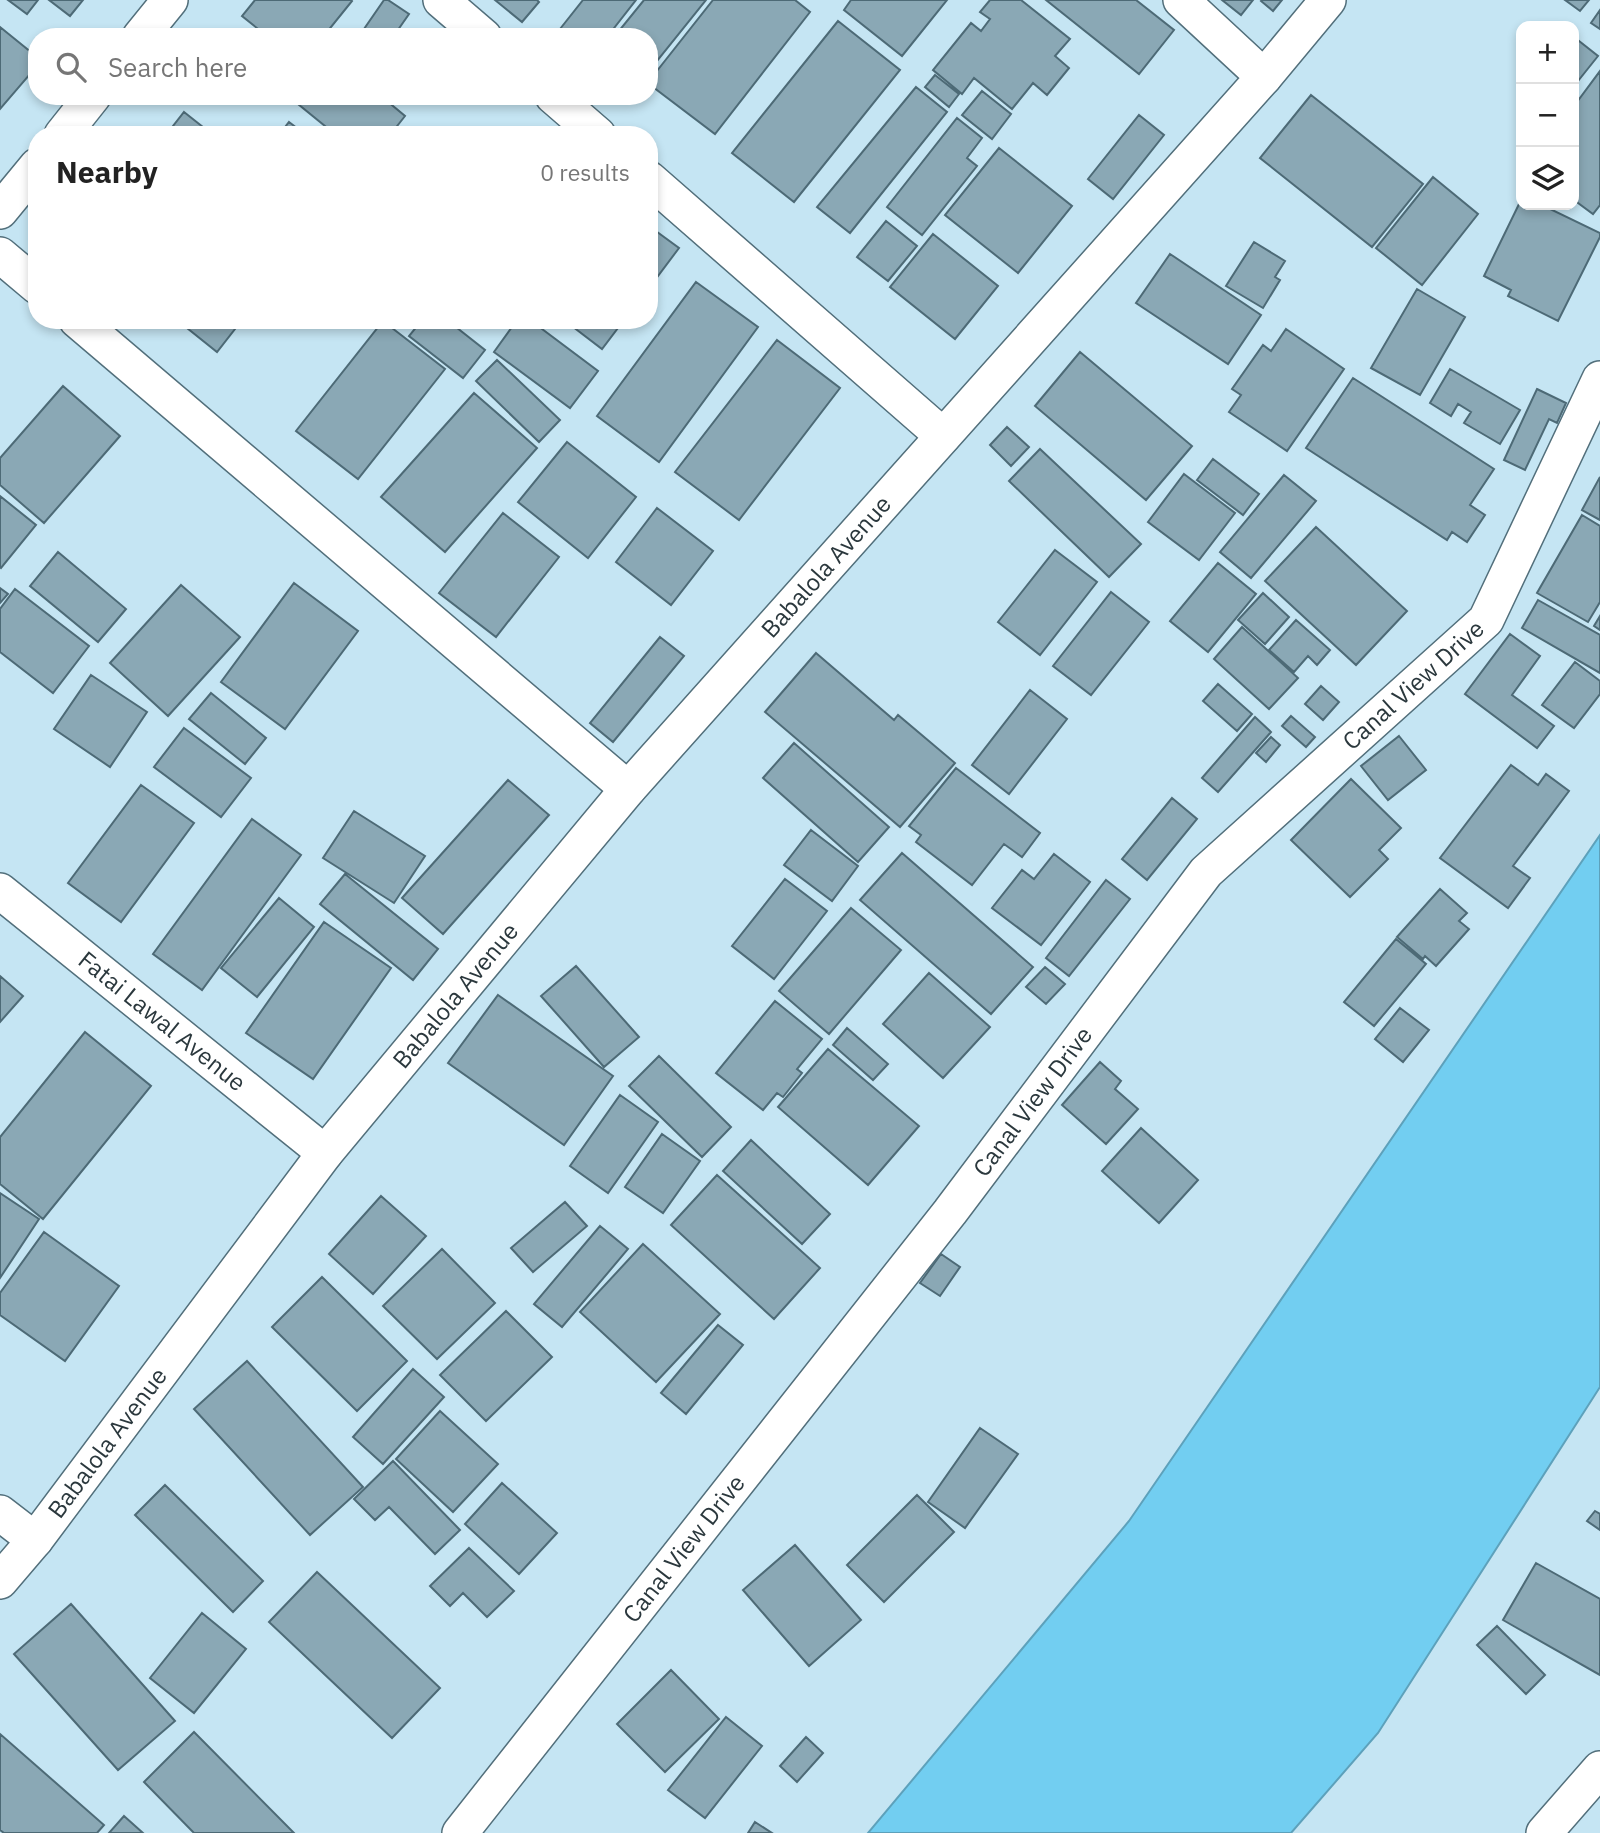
<!DOCTYPE html>
<html lang="en">
<head>
<meta charset="utf-8">
<style>
  body { margin:0; font-family:"IBM Plex Sans",sans-serif; background:#f2f2f2; color:#222 }
  .controls { position:absolute; right:21px; top:21px; display:grid; overflow:hidden; border-radius:14px; box-shadow:0 4px 10px #0003 }
  .controls button { width:63px; height:63px; display:grid; place-items:center; padding:0; border:0; border-bottom:2px solid #e0e0e0; background:#fff; color:#222; font:35px sans-serif }
  .list { margin:0; padding:0; list-style:none }
  h2 { display:flex; justify-content:space-between; align-items:center; height:91px; margin:0; padding:0 28px; font-size:30px }
  h2 small { font-size:23px; font-weight:400; color:#767676 }
  .icon { flex:none; width:38px; height:38px; fill:none; stroke:currentColor; stroke-width:2; stroke-linecap:round; stroke-linejoin:round }
  .map { position:relative; flex:none; width:1600px; height:1833px; overflow:hidden }
  .search { position:absolute; background:#fff; box-shadow:0 4px 10px #0003; left:28px; top:28px; width:630px; height:77px; display:flex; align-items:center; gap:18px; box-sizing:border-box; padding:0 24px; border-radius:28px; color:#767676; font-size:26px }
  .panel { position:absolute; background:#fff; box-shadow:0 4px 10px #0003; left:28px; top:126px; width:630px; height:203px; border-radius:28px }
  .map>svg:first-child { display:block }
  .water { fill:#72cef1; stroke:#5da1bb; stroke-width:2 }
  .building { fill:#8aa8b5; stroke:#4d6a76; stroke-width:2 }
  .lines { fill:none; stroke-linecap:round; stroke-linejoin:round }
  .minor-casing { stroke:#526f7b; stroke-width:38 }
  .minor { stroke:#fff; stroke-width:35 }
  .labels { text-anchor:middle; stroke-width:5; stroke-linejoin:round; paint-order:stroke }
  .street-label { font-size:24px; fill:#2b383d; stroke:#fff }
</style>
</head>
<body>
<div class="map">
<svg width="1600" height="1833" viewBox="0 0 1600 1833">
  <rect width="100%" height="100%" fill="#c5e5f3"/>
  <path class="water" d="M 1600,835 L 1600,1387 L 1378,1733 L 1291,1833 L 868,1833 L 1129,1521 Z"/>
  <path class="building" d="M 8,0 L 38,0 L 27,14 Z
    M 49,0 L 83,0 L 70,16 Z
    M 255,0 L 351,0 L 352,1 L 323,37 L 268,37 L 242,16 Z
    M 384,0 L 388,0 L 409,14 L 393,37 L 375,37 L 364,29 Z
    M 495,0 L 537,0 L 539,2 L 522,22 Z
    M 583,0 L 636,0 L 607,37 L 570,37 L 560,29 Z
    M 644,0 L 706,0 L 649,71 L 649,37 L 614,37 Z
    M 713,0 L 795,0 L 810,12 L 715,134 L 649,84 L 649,81 Z
    M 851,0 L 947,0 L 902,56 L 844,10 Z
    M 990,0 L 1021,0 L 1070,39 L 1055,56 L 1069,68 L 1047,95 L 1033,83 L 1012,109 L 974,78 L 962,94 L 933,70 L 971,23 L 981,31 L 990,19 L 980,12 Z
    M 1046,0 L 1136,0 L 1174,30 L 1139,74 Z
    M 1222,0 L 1253,0 L 1241,15 Z
    M 1262,0 L 1282,0 L 1273,11 L 1261,1 Z
    M 1565,0 L 1589,0 L 1580,11 Z
    M 1600,10 L 1600,29 L 1591,23 Z
    M 838,21 L 900,70 L 794,202 L 732,153 Z
    M 0,27 L 37,57 L 37,66 L 0,109 Z
    M 1574,37 L 1598,56 L 1574,86 Z
    M 1600,71 L 1600,205 L 1593,214 L 1574,200 L 1574,106 Z
    M 935,75 L 959,94 L 949,107 L 925,87 Z
    M 916,87 L 947,112 L 850,233 L 817,207 Z
    M 982,91 L 1011,114 L 992,139 L 962,115 Z
    M 1311,95 L 1423,184 L 1372,247 L 1260,158 Z
    M 304,96 L 381,96 L 405,116 L 390,135 L 336,135 L 298,104 Z
    M 184,112 L 213,135 L 166,135 Z
    M 1139,115 L 1164,135 L 1113,199 L 1088,179 Z
    M 957,118 L 982,138 L 967,158 L 977,166 L 922,235 L 887,207 Z
    M 289,122 L 306,135 L 279,135 Z
    M 999,148 L 1072,206 L 1018,273 L 945,215 Z
    M 1433,177 L 1478,214 L 1422,285 L 1376,248 Z
    M 1521,200 L 1521,205 L 1542,205 L 1600,233 L 1600,237 L 1558,321 L 1508,296 L 1511,290 L 1484,276 Z
    M 886,221 L 917,246 L 888,281 L 857,257 Z
    M 649,226 L 679,248 L 649,288 Z
    M 933,234 L 998,286 L 955,339 L 890,287 Z
    M 1254,242 L 1285,261 L 1275,277 L 1280,280 L 1263,308 L 1226,286 Z
    M 1170,254 L 1261,315 L 1228,364 L 1136,303 Z
    M 696,282 L 758,327 L 659,462 L 597,416 Z
    M 1417,289 L 1465,317 L 1420,395 L 1371,368 Z
    M 177,320 L 242,320 L 217,352 Z
    M 422,320 L 447,320 L 485,350 L 463,378 L 409,336 Z
    M 517,320 L 530,320 L 598,371 L 570,408 L 494,352 Z
    M 564,320 L 624,320 L 602,349 Z
    M 383,321 L 445,369 L 358,479 L 296,431 Z
    M 1286,329 L 1344,369 L 1287,451 L 1229,412 L 1241,395 L 1232,389 L 1263,345 L 1271,351 Z
    M 777,340 L 840,388 L 739,520 L 675,472 Z
    M 1080,352 L 1192,446 L 1146,500 L 1035,406 Z
    M 497,360 L 560,420 L 539,442 L 476,381 Z
    M 1450,369 L 1520,410 L 1500,444 L 1464,423 L 1471,412 L 1458,404 L 1451,416 L 1430,403 Z
    M 1353,378 L 1494,469 L 1470,505 L 1485,515 L 1467,542 L 1452,532 L 1447,540 L 1306,448 Z
    M 63,386 L 120,436 L 44,523 L 0,485 L 0,458 Z
    M 1537,389 L 1566,403 L 1557,423 L 1549,419 L 1525,470 L 1504,460 Z
    M 474,393 L 537,448 L 445,552 L 381,497 Z
    M 1007,427 L 1029,447 L 1011,466 L 990,445 Z
    M 567,442 L 636,497 L 588,558 L 518,502 Z
    M 1040,449 L 1141,544 L 1109,577 L 1009,481 Z
    M 1213,459 L 1259,494 L 1243,515 L 1197,480 Z
    M 1184,474 L 1235,513 L 1199,560 L 1148,522 Z
    M 1284,475 L 1316,501 L 1251,578 L 1220,552 Z
    M 1600,477 L 1600,520 L 1582,510 Z
    M 0,496 L 36,525 L 1,568 L 0,567 Z
    M 657,508 L 713,551 L 671,605 L 616,562 Z
    M 503,513 L 559,557 L 496,637 L 439,593 Z
    M 1582,515 L 1600,526 L 1600,602 L 1588,622 L 1537,593 Z
    M 1316,527 L 1407,611 L 1356,665 L 1265,581 Z
    M 1055,550 L 1097,582 L 1040,655 L 998,622 Z
    M 58,552 L 126,609 L 98,642 L 30,586 Z
    M 1218,563 L 1256,594 L 1208,652 L 1170,621 Z
    M 294,583 L 358,631 L 285,729 L 221,682 Z
    M 181,585 L 240,637 L 168,716 L 110,663 Z
    M 0,588 L 8,594 L 0,603 Z
    M 15,589 L 89,646 L 53,693 L 0,652 L 0,609 Z
    M 1111,592 L 1149,622 L 1091,695 L 1053,666 Z
    M 1263,593 L 1289,617 L 1265,644 L 1238,620 Z
    M 1538,600 L 1600,635 L 1600,673 L 1522,628 Z
    M 1600,616 L 1600,630 L 1594,626 Z
    M 1296,620 L 1330,650 L 1317,665 L 1308,656 L 1294,672 L 1269,650 Z
    M 1242,627 L 1298,678 L 1269,709 L 1214,659 Z
    M 1510,634 L 1540,656 L 1512,695 L 1554,726 L 1537,748 L 1465,694 Z
    M 660,637 L 684,656 L 613,742 L 590,723 Z
    M 816,653 L 894,720 L 898,715 L 955,763 L 900,827 L 765,712 Z
    M 1575,662 L 1600,681 L 1600,694 L 1574,728 L 1542,705 Z
    M 91,675 L 147,712 L 110,767 L 54,729 Z
    M 1218,684 L 1252,714 L 1237,731 L 1203,701 Z
    M 1321,686 L 1339,702 L 1323,720 L 1305,704 Z
    M 1030,690 L 1067,719 L 1009,794 L 972,765 Z
    M 211,693 L 266,738 L 245,764 L 189,719 Z
    M 1291,716 L 1315,737 L 1306,747 L 1282,726 Z
    M 1255,717 L 1271,732 L 1218,792 L 1202,778 Z
    M 184,728 L 251,778 L 221,817 L 154,767 Z
    M 1399,736 L 1426,770 L 1388,800 L 1361,766 Z
    M 1271,737 L 1280,745 L 1266,762 L 1256,753 Z
    M 794,743 L 889,827 L 858,862 L 763,778 Z
    M 1511,765 L 1538,785 L 1546,774 L 1569,791 L 1513,866 L 1530,878 L 1508,908 L 1440,858 Z
    M 956,768 L 1040,833 L 1022,857 L 1004,844 L 972,885 L 916,842 L 921,835 L 909,826 Z
    M 1351,779 L 1401,828 L 1379,850 L 1388,859 L 1350,897 L 1291,840 Z
    M 508,780 L 549,815 L 443,934 L 402,898 Z
    M 141,785 L 194,823 L 121,922 L 68,883 Z
    M 1172,798 L 1197,819 L 1147,880 L 1122,859 Z
    M 354,811 L 425,856 L 394,903 L 323,858 Z
    M 252,819 L 301,855 L 202,990 L 153,954 Z
    M 811,830 L 858,866 L 832,901 L 784,865 Z
    M 902,853 L 1033,967 L 991,1014 L 860,900 Z
    M 1054,854 L 1090,882 L 1041,945 L 992,908 L 1022,870 L 1034,879 Z
    M 345,874 L 438,949 L 413,980 L 320,904 Z
    M 785,879 L 827,911 L 774,979 L 732,946 Z
    M 1106,880 L 1130,899 L 1069,976 L 1046,958 Z
    M 1440,889 L 1467,913 L 1459,921 L 1469,929 L 1436,966 L 1425,956 L 1423,959 L 1397,937 Z
    M 279,898 L 314,927 L 257,997 L 221,968 Z
    M 851,908 L 901,950 L 829,1034 L 779,991 Z
    M 324,922 L 391,968 L 313,1079 L 246,1033 Z
    M 1396,939 L 1426,964 L 1374,1026 L 1344,1002 Z
    M 576,966 L 639,1037 L 604,1067 L 541,996 Z
    M 1045,967 L 1065,984 L 1046,1004 L 1026,987 Z
    M 929,973 L 990,1027 L 943,1078 L 883,1024 Z
    M 0,976 L 23,996 L 0,1022 Z
    M 498,995 L 613,1076 L 564,1145 L 448,1063 Z
    M 775,1001 L 822,1039 L 797,1069 L 802,1073 L 783,1097 L 777,1093 L 763,1110 L 716,1073 Z
    M 1400,1008 L 1429,1030 L 1403,1062 L 1375,1039 Z
    M 847,1028 L 888,1064 L 873,1080 L 833,1045 Z
    M 85,1032 L 151,1086 L 43,1219 L 0,1184 L 0,1137 Z
    M 828,1049 L 919,1126 L 868,1185 L 778,1107 Z
    M 659,1056 L 731,1127 L 702,1157 L 629,1086 Z
    M 1100,1062 L 1121,1081 L 1115,1089 L 1138,1109 L 1106,1144 L 1062,1105 Z
    M 620,1095 L 658,1122 L 608,1193 L 570,1166 Z
    M 1141,1128 L 1198,1180 L 1159,1223 L 1102,1171 Z
    M 662,1134 L 700,1161 L 663,1213 L 625,1187 Z
    M 751,1140 L 830,1214 L 802,1244 L 723,1171 Z
    M 717,1175 L 820,1268 L 774,1319 L 671,1225 Z
    M 0,1193 L 39,1219 L 0,1278 Z
    M 381,1196 L 426,1236 L 373,1294 L 329,1254 Z
    M 565,1202 L 587,1226 L 533,1272 L 511,1248 Z
    M 600,1226 L 628,1249 L 562,1327 L 534,1304 Z
    M 44,1232 L 119,1286 L 65,1361 L 0,1315 L 0,1293 Z
    M 643,1244 L 720,1314 L 656,1382 L 580,1312 Z
    M 442,1249 L 495,1303 L 437,1359 L 383,1306 Z
    M 941,1254 L 960,1267 L 940,1296 L 920,1283 Z
    M 322,1277 L 407,1361 L 357,1411 L 272,1327 Z
    M 506,1311 L 552,1357 L 486,1421 L 440,1375 Z
    M 718,1325 L 743,1345 L 686,1414 L 661,1393 Z
    M 247,1361 L 363,1487 L 310,1535 L 194,1409 Z
    M 413,1369 L 444,1397 L 383,1464 L 353,1437 Z
    M 440,1411 L 498,1464 L 453,1512 L 396,1459 Z
    M 980,1428 L 1018,1454 L 965,1528 L 928,1502 Z
    M 393,1461 L 460,1530 L 435,1554 L 389,1507 L 375,1520 L 354,1499 Z
    M 502,1483 L 557,1533 L 519,1574 L 465,1524 Z
    M 165,1485 L 263,1581 L 233,1612 L 135,1515 Z
    M 917,1495 L 954,1532 L 884,1602 L 847,1565 Z
    M 1595,1511 L 1600,1514 L 1600,1530 L 1587,1521 Z
    M 795,1545 L 861,1620 L 809,1666 L 743,1590 Z
    M 469,1548 L 514,1591 L 487,1617 L 463,1593 L 450,1606 L 430,1586 Z
    M 1536,1563 L 1600,1599 L 1600,1675 L 1503,1620 Z
    M 317,1572 L 440,1688 L 392,1738 L 269,1622 Z
    M 71,1604 L 175,1721 L 118,1770 L 14,1654 Z
    M 202,1613 L 246,1649 L 194,1713 L 150,1678 Z
    M 1497,1626 L 1545,1675 L 1526,1694 L 1477,1645 Z
    M 671,1670 L 719,1719 L 665,1772 L 617,1724 Z
    M 726,1717 L 762,1746 L 705,1818 L 668,1790 Z
    M 194,1732 L 294,1833 L 194,1833 L 144,1782 Z
    M 0,1734 L 104,1825 L 97,1833 L 4,1833 L 0,1830 Z
    M 806,1737 L 823,1753 L 797,1782 L 780,1766 Z
    M 124,1816 L 143,1833 L 109,1833 Z
    M 755,1822 L 772,1833 L 748,1833 Z"/>
  <g class="lines">
    <defs>
      <g id="minor">
        <path d="M 441,0 L 484,37"/>
        <path d="M 140,37 L 170,0"/>
        <path d="M 1264,77 L 1328,0"/>
        <path d="M 553,96 L 598,135"/>
        <path d="M 62,135 L 93,96"/>
        <path d="M 649,179 L 943,436"/>
        <path d="M 0,211 L 37,166"/>
        <path d="M 0,255 L 37,286"/>
        <path d="M 77,320 L 628,789"/>
        <path id="s1" d="M 0,891 L 325,1153"/>
        <path d="M 0,1513 L 35,1540"/>
        <path id="s2" d="M 0,1581 L 35,1540 L 325,1153 L 628,789 L 1264,77 L 1181,0"/>
        <path id="s3" d="M 460,1833 L 950,1212 L 1206,872 L 1486,620 L 1600,379"/>
        <path d="M 1544,1833 L 1600,1769"/>
      </g>
    </defs>
    <use href="#minor" class="minor-casing"/>
    <use href="#minor" class="minor"/>
  </g>
  <g class="labels">
    <g class="street-label">
      <text dy="8" stroke="none"><textPath href="#s2" startOffset="1309">Babalola Avenue</textPath></text>
      <text dy="8" stroke="none"><textPath href="#s3" startOffset="1496">Canal View Drive</textPath></text>
      <text dy="8" stroke="none"><textPath href="#s2" startOffset="742">Babalola Avenue</textPath></text>
      <text dy="8" stroke="none"><textPath href="#s1" startOffset="208">Fatai Lawal Avenue</textPath></text>
      <text dy="8" stroke="none"><textPath href="#s3" startOffset="929">Canal View Drive</textPath></text>
      <text dy="8" stroke="none"><textPath href="#s2" startOffset="175">Babalola Avenue</textPath></text>
      <text dy="8" stroke="none"><textPath href="#s3" startOffset="362">Canal View Drive</textPath></text>
    </g>
  </g>
</svg>
<div class="controls">
<button>+</button>
<button>−</button>
<button><svg class="icon" aria-label="layers" viewBox="0 0 24 24"><path d="M12 4l9 5-9 5-9-5zM3 14l9 5 9-5"/></svg></button>
</div>
<div class="search"><svg class="icon" aria-label="search" viewBox="0 0 24 24"><circle cx="10" cy="10" r="6"/><path d="M15 15l6 6"/></svg>Search here</div>
<section class="panel">
<h2>Nearby<small>0 results</small></h2>
<ul class="list">
</ul>
</section>
</div>
</body>
</html>
